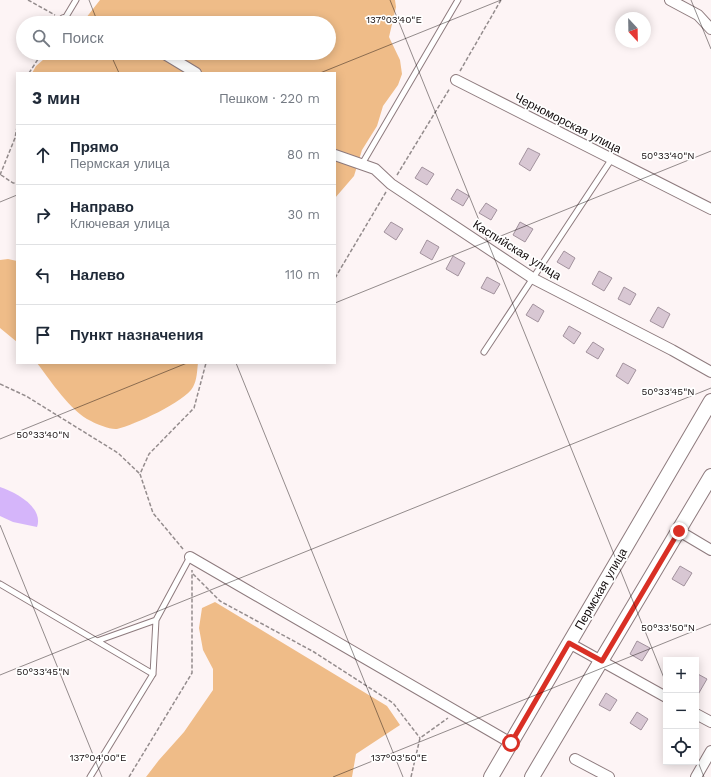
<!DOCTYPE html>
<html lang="ru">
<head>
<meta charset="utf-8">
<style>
  body { margin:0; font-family:"Work Sans",sans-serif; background:#f2f2f3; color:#1f2937 }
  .controls { position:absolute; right:12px; bottom:12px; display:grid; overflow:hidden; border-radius:0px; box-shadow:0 2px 10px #0003 }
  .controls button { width:36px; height:36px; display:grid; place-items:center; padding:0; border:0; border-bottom:1px solid #e0e1e3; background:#fff; color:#1f2937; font:20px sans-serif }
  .compass { position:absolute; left:615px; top:12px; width:36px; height:36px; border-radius:50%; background:#fff; box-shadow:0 2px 10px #0003; rotate:158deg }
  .stop { position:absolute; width:12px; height:12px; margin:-9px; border:3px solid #d93025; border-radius:50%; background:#fff }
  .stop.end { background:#d93025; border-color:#fff; box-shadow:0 1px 4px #0008 }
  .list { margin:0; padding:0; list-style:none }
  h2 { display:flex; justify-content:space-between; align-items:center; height:52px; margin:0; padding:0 16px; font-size:17px }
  h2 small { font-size:13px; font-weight:400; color:#747a83 }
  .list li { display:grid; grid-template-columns:26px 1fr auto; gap:12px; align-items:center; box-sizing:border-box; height:60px; padding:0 16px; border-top:1px solid #e0e1e3 }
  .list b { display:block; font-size:15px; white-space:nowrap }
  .list p { margin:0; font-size:13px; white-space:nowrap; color:#747a83 }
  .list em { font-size:13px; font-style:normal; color:#747a83 }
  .icon { flex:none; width:22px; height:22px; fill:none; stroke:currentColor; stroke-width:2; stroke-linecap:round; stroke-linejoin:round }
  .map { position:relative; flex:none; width:711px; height:777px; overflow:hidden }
  .search { position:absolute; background:#fff; box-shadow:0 2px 10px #0003; left:16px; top:16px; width:320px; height:44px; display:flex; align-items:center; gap:10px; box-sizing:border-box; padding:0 14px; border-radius:22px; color:#747a83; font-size:15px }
  .panel { position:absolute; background:#fff; box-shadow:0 2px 10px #0003; left:16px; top:72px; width:320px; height:292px; border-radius:0px }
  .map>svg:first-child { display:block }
  .green { fill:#efbc88 }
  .water { fill:#d5b5fa }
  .building { fill:#d8c7d3; stroke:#a2929d }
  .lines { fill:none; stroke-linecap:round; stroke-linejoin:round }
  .lane-casing { stroke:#8e7b7e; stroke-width:7 }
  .street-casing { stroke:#8e7b7e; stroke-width:12 }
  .secondary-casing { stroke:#8e7b7e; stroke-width:16 }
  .path { stroke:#948c8d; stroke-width:1.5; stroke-dasharray:4 2; stroke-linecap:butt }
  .lane { stroke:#fff; stroke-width:5 }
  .street { stroke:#fff; stroke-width:10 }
  .secondary { stroke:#fff; stroke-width:14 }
  .route { stroke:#d93025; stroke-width:5 }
  .ticks { fill:none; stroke:#110a0b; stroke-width:1; stroke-opacity:0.45 }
  .labels { text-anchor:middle; stroke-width:3.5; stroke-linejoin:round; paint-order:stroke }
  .street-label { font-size:12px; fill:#110a0b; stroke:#fff }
  .ticks-label { font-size:10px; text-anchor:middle; fill:#110a0b; stroke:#fff; stroke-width:3.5; stroke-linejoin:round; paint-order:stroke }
</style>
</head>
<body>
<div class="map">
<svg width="711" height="777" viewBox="0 0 711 777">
  <rect width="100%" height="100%" fill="#fdf4f5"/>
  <path class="green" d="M 100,0 L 395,0 L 396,7 L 389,37 L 400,60 L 402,74 L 398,85 L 383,106 L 377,126 L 362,150 L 354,176 L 335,198 L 335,73 L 32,73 L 36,66 L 51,53 L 329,53 L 329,23 L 82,23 Z
    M 8,259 L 17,261 L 17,342 L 0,328 L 0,260 Z
    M 37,363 L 198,363 C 197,371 197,380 193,387 C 185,402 134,425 117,429 C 111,430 96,424 91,421 C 70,411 51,381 37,363 Z
    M 215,602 L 387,706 L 400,725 L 356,754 L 352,777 L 146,777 L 159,760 L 184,732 L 213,690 L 213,669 L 203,650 L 199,628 L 202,608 Z"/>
  <path class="water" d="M 0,487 C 15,492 44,507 37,527 L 13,522 L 0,516 Z"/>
  <path class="building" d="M 528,148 L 540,154 L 530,171 L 519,164 Z
    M 422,167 L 434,174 L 427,185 L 415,178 Z
    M 457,189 L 469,196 L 463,206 L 451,199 Z
    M 486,203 L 497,210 L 491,220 L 479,213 Z
    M 391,222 L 403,229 L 396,240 L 384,232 Z
    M 520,222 L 533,229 L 525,242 L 513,235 Z
    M 427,240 L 439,247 L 432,260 L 420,253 Z
    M 564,251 L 575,258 L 569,269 L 557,262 Z
    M 453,256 L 465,263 L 458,276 L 446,269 Z
    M 599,271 L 612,278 L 604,291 L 592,284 Z
    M 487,277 L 500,284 L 494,294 L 481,288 Z
    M 624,287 L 636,294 L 630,305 L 618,299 Z
    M 533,304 L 544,311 L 538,322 L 526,315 Z
    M 658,307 L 670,314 L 663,328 L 650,321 Z
    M 569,326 L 581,333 L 574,344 L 563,336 Z
    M 593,342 L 604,349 L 598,359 L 586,352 Z
    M 623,363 L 636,370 L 628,384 L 616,376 Z
    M 680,566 L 692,573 L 684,586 L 672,579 Z
    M 637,641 L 650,648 L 642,661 L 630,654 Z
    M 696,673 L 707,679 L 696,698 Z
    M 606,693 L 617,700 L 610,711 L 599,705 Z
    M 637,712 L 648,719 L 641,730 L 630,723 Z"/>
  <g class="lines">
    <defs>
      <path id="lane" d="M 64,20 L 76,0
        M 362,164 L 458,0
        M 484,352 L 611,160
        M 0,584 L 153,674 L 90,777
        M 156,620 L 190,557
        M 97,641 L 156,620 L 153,674"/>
      <path id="street" d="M 670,0 L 698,15 L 711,29
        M 64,20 L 71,23
        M 163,53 L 196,73
        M 456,80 L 711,209
        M 335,155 L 375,169 L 391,184 L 534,279 L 672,350 L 711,372
        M 679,531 L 711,550
        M 190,557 L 511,743
        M 569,643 L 666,697
        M 696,714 L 711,722
        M 575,759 L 609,777
        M 696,777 L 711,751"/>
      <path id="secondary" d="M 491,777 L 711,401
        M 532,777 L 711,476"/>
    </defs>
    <use href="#lane" class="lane-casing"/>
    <use href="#street" class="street-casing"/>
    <use href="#secondary" class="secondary-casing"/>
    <path class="path" d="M 28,0 L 55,15
      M 460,71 L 501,0
      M 29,73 L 42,53
      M 0,175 L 15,138 L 17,127
      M 1,175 L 13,183 L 17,183
      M 397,175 L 450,88
      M 335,278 L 386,192
      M 0,384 L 26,396 L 118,453 L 140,474
      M 183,549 L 153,513 L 140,474 L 149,454 L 194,408 L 206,363
      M 193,574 L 220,601 L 314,652 L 393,703 L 420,738
      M 129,777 L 192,673 L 192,570
      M 411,777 L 420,738 L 448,718"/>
    <use href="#lane" class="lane"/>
    <use href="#street" class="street"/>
    <use href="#secondary" class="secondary"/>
  </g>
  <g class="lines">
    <path class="route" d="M 511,743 L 569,643 L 602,661 L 679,531"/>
  </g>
  <path class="ticks" d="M 89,0 L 98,23M 390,0 L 666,683M 691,0 L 711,49M 110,53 L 119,73M 320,73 L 501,0M 0,202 L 17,195M 335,303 L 711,151M 236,363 L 403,777M 0,439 L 187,363M 0,525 L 102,777M 0,675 L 711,388M 696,757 L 704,777M 333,777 L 711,624"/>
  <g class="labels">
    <g class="street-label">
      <text transform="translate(568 123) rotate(27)" y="4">Черноморская улица</text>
      <text transform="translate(517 250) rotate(32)" y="4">Каспийская улица</text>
      <text transform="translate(601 589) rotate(-60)" y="4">Пермская улица</text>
    </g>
  </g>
  <g class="ticks-label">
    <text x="394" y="23">137°03'40"E</text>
    <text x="668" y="159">50°33'40"N</text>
    <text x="668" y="395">50°33'45"N</text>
    <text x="43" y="438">50°33'40"N</text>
    <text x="668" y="631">50°33'50"N</text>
    <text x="43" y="675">50°33'45"N</text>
    <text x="98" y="761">137°04'00"E</text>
    <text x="399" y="761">137°03'50"E</text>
  </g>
</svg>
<div class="controls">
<button>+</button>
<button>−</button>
<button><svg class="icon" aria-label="locate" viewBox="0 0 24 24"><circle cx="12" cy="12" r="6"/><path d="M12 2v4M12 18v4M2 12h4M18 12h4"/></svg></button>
</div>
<svg class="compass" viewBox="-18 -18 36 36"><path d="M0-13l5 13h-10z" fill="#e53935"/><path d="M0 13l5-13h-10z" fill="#747a83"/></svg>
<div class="stop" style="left:511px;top:743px"></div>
<div class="stop end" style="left:679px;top:531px"></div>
<div class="search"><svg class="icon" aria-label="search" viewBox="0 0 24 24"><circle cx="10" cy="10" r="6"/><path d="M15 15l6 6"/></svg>Поиск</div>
<section class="panel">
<h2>3 мин<small>Пешком · 220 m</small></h2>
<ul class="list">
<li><svg class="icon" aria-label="ahead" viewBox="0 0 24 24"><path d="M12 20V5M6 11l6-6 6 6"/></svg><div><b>Прямо</b><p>Пермская улица</p></div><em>80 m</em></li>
<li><svg class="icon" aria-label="right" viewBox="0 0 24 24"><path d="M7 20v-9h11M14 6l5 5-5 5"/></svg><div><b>Направо</b><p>Ключевая улица</p></div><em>30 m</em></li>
<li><svg class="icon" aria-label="left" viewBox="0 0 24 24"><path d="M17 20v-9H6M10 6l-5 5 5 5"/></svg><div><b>Налево</b></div><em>110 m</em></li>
<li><svg class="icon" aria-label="arrive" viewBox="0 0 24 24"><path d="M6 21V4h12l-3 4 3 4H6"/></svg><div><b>Пункт назначения</b></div></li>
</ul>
</section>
</div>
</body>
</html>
